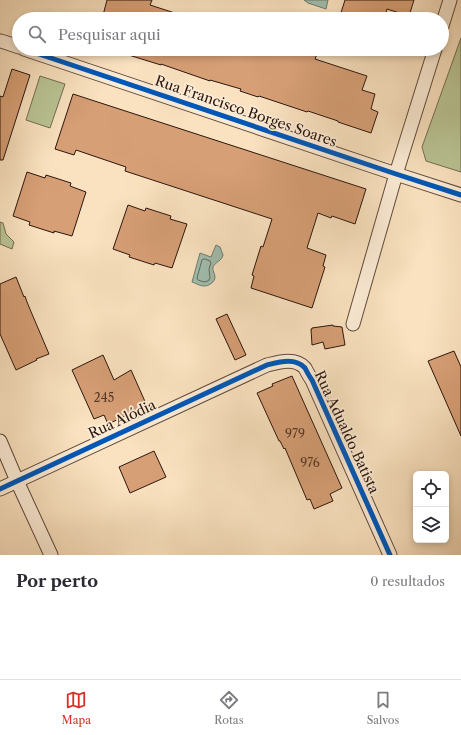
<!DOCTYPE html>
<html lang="pt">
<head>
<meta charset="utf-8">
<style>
  body { margin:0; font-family:"Libre Caslon Text",serif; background:#f7f7f7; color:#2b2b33 }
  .controls { position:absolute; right:12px; bottom:12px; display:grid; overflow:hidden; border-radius:6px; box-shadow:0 2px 6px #0003 }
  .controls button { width:36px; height:36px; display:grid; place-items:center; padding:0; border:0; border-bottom:1px solid #e1e1e2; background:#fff; color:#2b2b33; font:20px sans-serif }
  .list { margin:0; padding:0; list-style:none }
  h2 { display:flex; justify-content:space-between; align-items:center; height:52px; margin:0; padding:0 16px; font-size:17px }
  h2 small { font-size:13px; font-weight:400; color:#7c7c81 }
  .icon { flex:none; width:22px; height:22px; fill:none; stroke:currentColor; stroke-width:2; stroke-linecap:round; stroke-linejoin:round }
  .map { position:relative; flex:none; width:461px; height:555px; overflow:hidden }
  .search { position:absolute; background:#fff; box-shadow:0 2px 6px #0003; left:12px; right:12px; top:12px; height:44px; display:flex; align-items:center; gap:10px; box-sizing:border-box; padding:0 14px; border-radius:22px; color:#7c7c81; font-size:15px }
  .sheet { height:124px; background:#fff }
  nav { display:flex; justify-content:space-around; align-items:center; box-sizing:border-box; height:56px; border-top:1px solid #e1e1e2; background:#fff; font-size:11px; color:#7c7c81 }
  nav a { display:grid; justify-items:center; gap:2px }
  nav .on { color:#d93025 }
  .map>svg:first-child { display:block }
  .green { fill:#bac495; stroke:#726d51 }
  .water { fill:#9fbeae; stroke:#717b6e }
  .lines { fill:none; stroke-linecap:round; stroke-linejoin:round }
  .shore { stroke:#656a5e; stroke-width:1 }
  .building { fill:#d79f76; stroke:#2b160d }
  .minor-casing { stroke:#5f493a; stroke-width:15 }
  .minor { stroke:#fcecd6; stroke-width:13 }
  .cycleway-casing { stroke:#fcecd6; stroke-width:8 }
  .cycleway { stroke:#0057b8; stroke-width:5 }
  .labels { text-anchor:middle; stroke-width:3.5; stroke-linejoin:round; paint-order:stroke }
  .number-label { font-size:12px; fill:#563827 }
  .street-label { font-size:14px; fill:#2b160d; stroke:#fcecd6 }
</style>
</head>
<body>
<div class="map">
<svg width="461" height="555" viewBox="0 0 461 555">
  <rect width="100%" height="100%" fill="#fae2c0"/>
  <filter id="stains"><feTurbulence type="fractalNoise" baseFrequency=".005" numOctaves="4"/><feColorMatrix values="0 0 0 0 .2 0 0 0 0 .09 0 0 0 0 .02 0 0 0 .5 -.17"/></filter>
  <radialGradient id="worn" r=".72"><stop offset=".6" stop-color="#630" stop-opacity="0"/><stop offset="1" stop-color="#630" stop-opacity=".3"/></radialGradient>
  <path class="green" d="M 461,38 L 461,172 L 426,161 L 422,147 Z
    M 40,76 L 65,84 L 50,128 L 26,120 Z
    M 0,222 L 3,223 L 6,234 L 14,242 L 12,249 L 0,244 Z"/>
  <path class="water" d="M 304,0 L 328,0 L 326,9 L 308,3 Z
    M 216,245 L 220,247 L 223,255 C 222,261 215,262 213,267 C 212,271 215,273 215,277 C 215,282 209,286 204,286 C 200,286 195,283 192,282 L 200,253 L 211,257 Z"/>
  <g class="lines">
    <path class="shore" d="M 205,259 L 210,261 L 211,263 L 209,269 L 210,278 L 208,281 L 204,282 L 198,280 L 197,278 L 202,260 Z"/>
  </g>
  <path class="building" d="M 107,0 L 152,0 L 150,5 L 184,16 L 183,19 L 102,19 Z
    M 345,0 L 414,0 L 409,16 L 387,9 L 384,19 L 339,19 Z
    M 120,49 L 301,49 L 317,54 L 315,59 L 367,76 L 362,90 L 375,94 L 371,109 L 378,112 L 371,133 L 338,122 L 338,121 L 308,111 L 307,112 L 259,96 L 258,97 L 240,91 L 241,89 L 210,80 L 210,81 L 161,64 L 161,65 L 119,52 Z
    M 12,69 L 30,75 L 3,160 L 0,160 L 0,96 L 3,97 Z
    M 73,94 L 366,189 L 355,224 L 332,216 L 331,218 L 318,213 L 307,248 L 326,255 L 323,266 L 325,267 L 312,308 L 251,288 L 254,276 L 252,275 L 261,246 L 263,247 L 272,219 L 125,171 L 126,167 L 76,150 L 74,155 L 55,149 Z
    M 27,172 L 45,178 L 46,175 L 71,183 L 70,186 L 86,192 L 72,236 L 54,231 L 54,233 L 29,225 L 30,222 L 13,216 Z
    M 128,205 L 145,211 L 146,208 L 171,216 L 170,219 L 187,224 L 172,268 L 155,263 L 154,265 L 129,257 L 130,255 L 113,249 Z
    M 16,277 L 24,297 L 25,296 L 27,302 L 32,314 L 49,354 L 36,359 L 37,360 L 16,370 L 0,334 L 0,284 Z
    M 227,314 L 246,355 L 235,360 L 216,319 Z
    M 333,325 L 333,326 L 342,327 L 345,345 L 325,349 L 323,342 L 312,345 L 311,329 L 312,329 L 312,328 Z
    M 454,351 L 461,367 L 461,436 L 428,361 Z
    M 103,355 L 114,380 L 131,370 L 147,406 L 108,424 L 104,415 L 94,419 L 72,370 Z
    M 292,376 L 342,488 L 330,494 L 333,501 L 314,509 L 310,499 L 307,500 L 285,448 L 284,449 L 280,441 L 279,441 L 257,393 L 273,386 L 272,384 Z
    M 154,451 L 166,477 L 130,493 L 119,467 Z"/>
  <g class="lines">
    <defs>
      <path id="minor" d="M 442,26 L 450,0
        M 1,41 L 19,47
        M 24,49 L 396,174 L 461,195
        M 353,324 L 396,174 L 435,49
        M 0,441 L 17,481 L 51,555
        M 0,489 L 267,365 C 279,362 295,357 305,368 C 307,372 309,376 312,380 L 390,555"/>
    </defs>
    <use href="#minor" class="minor-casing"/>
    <use href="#minor" class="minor"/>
    <defs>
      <path id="cycleway" d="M 24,49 L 396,174 L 461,195
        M 0,489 L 267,365 C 279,362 295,357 305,368 C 307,372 309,376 312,380 L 390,555"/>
    </defs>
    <use href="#cycleway" class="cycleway-casing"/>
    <use href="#cycleway" class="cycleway"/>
  </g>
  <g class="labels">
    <g class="number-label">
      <text x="104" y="402">245</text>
      <text x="295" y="438">979</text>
      <text x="310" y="467">976</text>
    </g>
    <g class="street-label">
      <text transform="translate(246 111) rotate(19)" y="5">Rua Francisco Borges Soares</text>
      <text transform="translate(122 419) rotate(-25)" y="5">Rua Alódia</text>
      <text transform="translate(347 432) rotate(65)" y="5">Rua Adualdo Batista</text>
    </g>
  </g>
  <rect width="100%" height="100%" filter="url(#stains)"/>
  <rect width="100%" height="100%" fill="url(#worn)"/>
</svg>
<div class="controls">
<button><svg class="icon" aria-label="locate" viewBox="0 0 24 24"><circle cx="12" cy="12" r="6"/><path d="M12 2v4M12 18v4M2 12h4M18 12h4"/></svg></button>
<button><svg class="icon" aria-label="layers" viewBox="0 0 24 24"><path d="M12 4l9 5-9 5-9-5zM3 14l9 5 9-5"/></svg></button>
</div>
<div class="search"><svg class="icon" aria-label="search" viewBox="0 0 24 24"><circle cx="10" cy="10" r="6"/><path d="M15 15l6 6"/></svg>Pesquisar aqui</div>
</div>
<section class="sheet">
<h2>Por perto<small>0 resultados</small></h2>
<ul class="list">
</ul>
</section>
<nav>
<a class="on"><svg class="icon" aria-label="map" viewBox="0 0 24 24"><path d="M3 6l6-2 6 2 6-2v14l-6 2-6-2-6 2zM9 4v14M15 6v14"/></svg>Mapa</a>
<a><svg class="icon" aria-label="directions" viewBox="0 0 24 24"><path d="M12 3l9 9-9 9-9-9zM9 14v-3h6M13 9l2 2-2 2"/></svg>Rotas</a>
<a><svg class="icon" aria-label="saved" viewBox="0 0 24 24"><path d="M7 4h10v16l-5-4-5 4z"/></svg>Salvos</a>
</nav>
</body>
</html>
